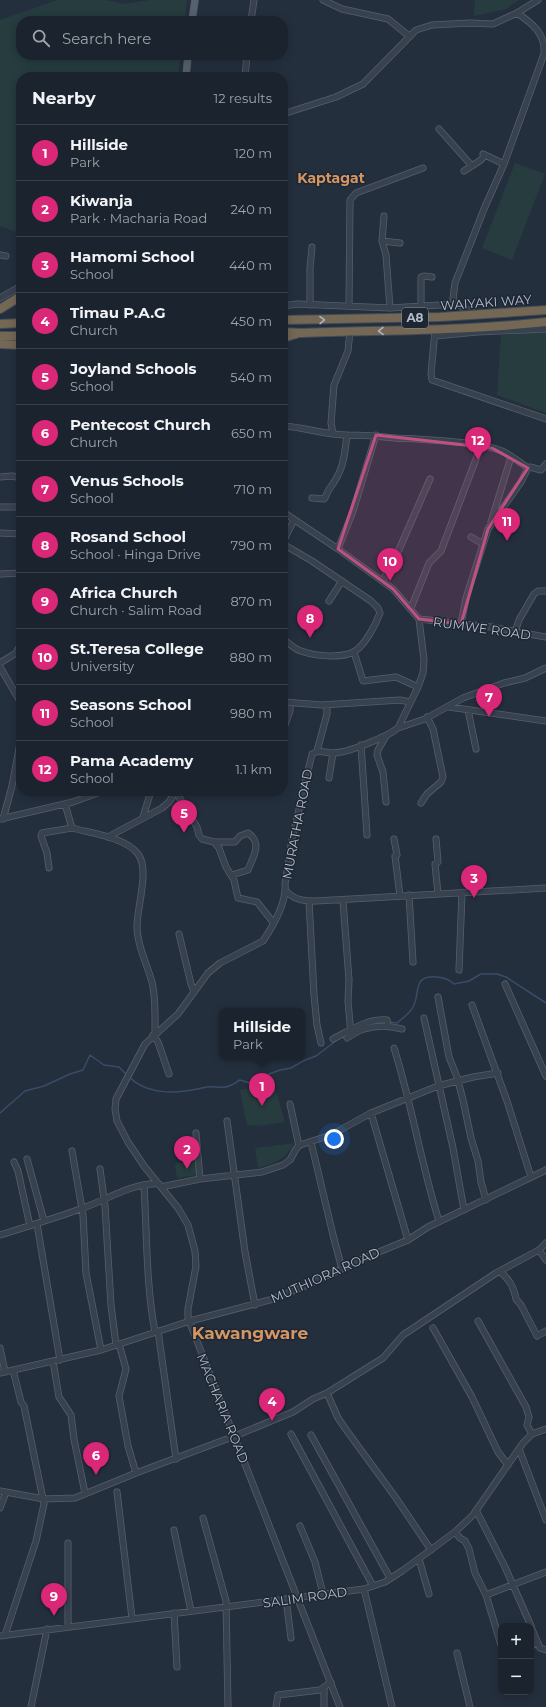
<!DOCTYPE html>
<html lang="en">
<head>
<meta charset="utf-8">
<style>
  body { margin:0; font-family:Montserrat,sans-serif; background:#282f3a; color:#f1f3f6 }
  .controls { position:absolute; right:12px; bottom:12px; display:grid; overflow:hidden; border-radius:8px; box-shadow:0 2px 10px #0003 }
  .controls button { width:36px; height:36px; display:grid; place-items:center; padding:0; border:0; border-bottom:1px solid #39404a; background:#1b232e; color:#f1f3f6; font:20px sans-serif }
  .you { position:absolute; left:334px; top:1139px; width:14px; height:14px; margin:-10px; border:3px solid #fff; border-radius:50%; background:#1a73e8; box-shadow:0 0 0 6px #1a73e833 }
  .badge { display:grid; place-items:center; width:26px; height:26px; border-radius:50%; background:#db2777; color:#fff; font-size:13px; font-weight:700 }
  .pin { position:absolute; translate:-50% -33px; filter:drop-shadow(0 1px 2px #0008) }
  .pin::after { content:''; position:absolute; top:21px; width:14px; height:12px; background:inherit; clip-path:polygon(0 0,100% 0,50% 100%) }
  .popup { position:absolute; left:219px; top:1008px; width:86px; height:52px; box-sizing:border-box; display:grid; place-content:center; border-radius:8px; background:#1b232e; filter:drop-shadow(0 1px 3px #0005); font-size:13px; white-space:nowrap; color:#a0a4aa }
  .popup b { font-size:15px; color:#f1f3f6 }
  .popup::after { content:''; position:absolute; left:50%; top:100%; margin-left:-8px; border:8px solid transparent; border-top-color:#1b232e }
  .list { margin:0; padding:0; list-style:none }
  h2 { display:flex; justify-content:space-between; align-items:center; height:52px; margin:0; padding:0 16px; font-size:17px }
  h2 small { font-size:13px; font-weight:400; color:#a0a4aa }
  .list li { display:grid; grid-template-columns:26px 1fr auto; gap:12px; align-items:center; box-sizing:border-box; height:56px; padding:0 16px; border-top:1px solid #39404a }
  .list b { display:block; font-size:15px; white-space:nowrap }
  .list p { margin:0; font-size:13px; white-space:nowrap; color:#a0a4aa }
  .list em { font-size:13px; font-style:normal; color:#a0a4aa }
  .icon { flex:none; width:22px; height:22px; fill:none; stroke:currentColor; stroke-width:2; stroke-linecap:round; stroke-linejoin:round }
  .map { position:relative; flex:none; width:546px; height:1707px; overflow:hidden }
  .search { position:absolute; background:#1b232e; box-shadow:0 2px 10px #0003; left:16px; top:16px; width:272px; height:44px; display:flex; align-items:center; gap:10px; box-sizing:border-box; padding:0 14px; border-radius:16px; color:#a0a4aa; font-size:15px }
  .panel { position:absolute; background:#1b232e; box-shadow:0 2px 10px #0003; left:16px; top:72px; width:272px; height:724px; border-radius:16px }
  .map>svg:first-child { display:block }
  .green { fill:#263c3f }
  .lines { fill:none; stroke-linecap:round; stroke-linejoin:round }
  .stream { stroke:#394c67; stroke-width:1.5 }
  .minor-casing { stroke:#565f6c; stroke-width:7 }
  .major-casing { stroke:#414a57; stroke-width:8 }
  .highway-casing { stroke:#434c59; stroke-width:10 }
  .minor { stroke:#38414e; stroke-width:5.5 }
  .major { stroke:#56606e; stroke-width:7 }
  .highway { stroke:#746855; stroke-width:8 }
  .oneway { stroke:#aeb4bd }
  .marked { fill:#bd5182; fill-opacity:0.2; stroke:#bd5182; stroke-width:3; stroke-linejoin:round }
  .labels { text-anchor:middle; stroke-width:3; stroke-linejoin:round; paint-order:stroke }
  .shield { fill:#1d2633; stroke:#878f9c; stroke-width:1 }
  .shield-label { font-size:12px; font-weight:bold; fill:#b4bcc9 }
  .street-label { font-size:13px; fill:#b4bcc9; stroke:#1d2633 }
  .neighbourhood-label { font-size:14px; font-weight:bold; fill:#d59563; stroke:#1d2633 }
  .district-label { font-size:17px; font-weight:bold; fill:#d59563; stroke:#1d2633 }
</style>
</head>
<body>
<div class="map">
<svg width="546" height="1707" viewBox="0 0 546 1707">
  <rect width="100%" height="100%" fill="#242f3e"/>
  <path class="green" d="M 57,0 L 105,0 L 125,4 L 149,0 L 187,0 L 185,21 L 21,21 L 21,55 L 180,55 L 178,77 L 21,77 L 21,234 L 0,226 L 0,20 Z
    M 471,0 L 519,0 L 506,9 L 474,16 L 475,1 Z
    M 515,163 L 545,174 L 512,260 L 482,248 Z
    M 546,332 L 546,413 L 497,395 L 501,335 Z
    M 274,1084 L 285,1122 L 258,1126 L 247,1125 L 240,1090 Z
    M 295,1143 C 283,1161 278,1162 258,1168 L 255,1148 Z
    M 196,1159 L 198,1175 L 177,1178 L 175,1164 Z"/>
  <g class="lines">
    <path class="stream" d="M 389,1022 L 397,1023 C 403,1018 410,1013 413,1007 C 421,993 411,975 437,977 C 444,978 449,979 454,984 L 469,981 L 481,974 L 497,974 L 506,977 L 546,1003
      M 369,1025 L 377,1023
      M 130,1078 C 151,1097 181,1093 207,1087 C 214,1086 223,1089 229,1086 C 233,1085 236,1082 240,1080 L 256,1085 L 260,1083 L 261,1078 L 266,1080 L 269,1074 L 280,1070 L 291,1068 L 303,1061 L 316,1056 L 337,1040
      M 0,1113 L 25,1091 L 44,1086 L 70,1074 L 83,1070 L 90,1055 L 104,1065 L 119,1067 L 127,1075"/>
    <defs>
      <path id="minor" d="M 323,0 L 342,9 L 388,19 L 409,36
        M 251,21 L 254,0
        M 245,77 L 247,55
        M 283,114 L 336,97 L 363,84 L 416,30 L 432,25 L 470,23 L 493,24 L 517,13 L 538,0
        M 439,129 L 472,166
        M 483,154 L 504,164
        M 464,171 L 481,160 L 485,155
        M 382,241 L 384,216
        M 0,255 L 6,256
        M 0,298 L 21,286
        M 310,305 L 310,268 L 312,247
        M 283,306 L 297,304 L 390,308 L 457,304
        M 349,306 L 350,200 L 356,193 L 423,168
        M 421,307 L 421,277 L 424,276 L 432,277
        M 390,308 L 386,255 L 382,241 L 400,243
        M 476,314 L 457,304 L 453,299 L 455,283 L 484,209 L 504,164 L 544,54 C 546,34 532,23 517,13
        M 435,330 L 431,374 L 432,380 L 546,419
        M 435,336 L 477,332 L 546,329
        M 283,426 C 305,427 325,435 347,435 C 365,435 377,436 395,438 C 402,439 410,438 417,439 C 442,441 479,442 502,451 C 511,455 519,462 528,468
        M 333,433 L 331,423 L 334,385 L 348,351 L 350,331
        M 0,477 L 12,476 L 21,478
        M 312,498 L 324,499 C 327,496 327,491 330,488 C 344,469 344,458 347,435
        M 0,507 L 21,507
        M 283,512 L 338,549 L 393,589 L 419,619 L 424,660 L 423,673 L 418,687 L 398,728 C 387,737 347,753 333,753 C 325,753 320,749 312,754 L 292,839 L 285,884 C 287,903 273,926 263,941 L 220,963 L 208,973 L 178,1014 L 145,1044 L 116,1099 L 115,1109 L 117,1121 L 128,1142 L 144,1166 L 178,1208 L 188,1225 L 195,1251 L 196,1266 L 188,1309 L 188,1318 L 340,1707
        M 491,522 L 511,457
        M 0,533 L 21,534
        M 471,537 L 483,544
        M 283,542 L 294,520
        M 283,544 L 312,561 L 371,601 L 378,608 L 380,613 C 376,624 365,645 355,651 C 343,659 314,656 301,651 C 294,649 289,643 283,639
        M 338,549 L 353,511 L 376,435
        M 0,574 L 21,573
        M 382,581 L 394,561 L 430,479
        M 329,601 L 342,581
        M 411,608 L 429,563 L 441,551 L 481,446
        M 419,619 L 491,627 L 546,637
        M 461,624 L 466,598 L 488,529 L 521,482 L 528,468 L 530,467 L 541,470 L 546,464
        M 515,632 L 519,620 L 534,594 L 538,591 L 546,591
        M 354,652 L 363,681 L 396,677 L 418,687
        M 0,663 L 16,653 L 21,644
        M 0,667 L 21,703
        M 283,702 L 322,705 L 400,700 L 410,702
        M 21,707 L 21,722
        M 449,707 L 546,721
        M 468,710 L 476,749
        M 398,728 L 425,719 L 463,698 L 504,683 L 525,678 L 546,668
        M 283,730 L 290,711 L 290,703
        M 361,745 L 367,835
        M 317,751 L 327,714 L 327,705
        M 329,778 L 333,753
        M 176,792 L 197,827 L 199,835 L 202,839 L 214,842 L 219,848 L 226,867 L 234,880 L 238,898 L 257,902 L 273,922
        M 386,802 L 383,772 L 377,755 L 378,750 L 386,736
        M 421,803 L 427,794 L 441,782 L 443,777 L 433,729 L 427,717
        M 65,804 L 72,828 C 90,833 125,837 138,854 C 150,869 137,907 137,926 C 137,945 147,964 152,982 C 156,999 155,1016 155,1034
        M 143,817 L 151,791
        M 0,819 L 73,802 L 103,791
        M 3,819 L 12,786 L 21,738
        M 108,837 L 162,808 L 169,802 L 176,791
        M 394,839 L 397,855 L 395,856 L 400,896
        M 436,839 L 438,862 L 435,864 L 438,894
        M 214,842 L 235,842 L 240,836 L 248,833 C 263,843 253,857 248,870 L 232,875
        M 49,868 L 47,853 L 41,836 L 42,833 L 72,828
        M 286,891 C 294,900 304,901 316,901 L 546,888
        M 409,895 L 413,962
        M 309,901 L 314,995 L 317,1025 L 321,1043
        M 343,901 L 349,980 L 348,1001 L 351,1035
        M 179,934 L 191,984 L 194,992
        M 459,970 L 462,893
        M 505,984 L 546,1076
        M 438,997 L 449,1057 L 457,1077 L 463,1100 L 471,1138 L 478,1161 L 481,1182 L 486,1200
        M 472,1005 L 507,1101 L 531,1177
        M 424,1018 L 453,1148 L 464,1210
        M 153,1035 L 158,1042 L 169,1074
        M 347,1038 C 363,1026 383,1024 402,1029
        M 333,1039 C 349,1031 368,1018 387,1020 L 388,1025
        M 394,1048 C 412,1105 421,1164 439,1221
        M 290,1104 L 299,1146
        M 371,1113 L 408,1240
        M 227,1121 L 245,1252 L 255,1305
        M 196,1133 L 200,1179
        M 311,1142 L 333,1235 L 342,1269
        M 72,1151 L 83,1215 L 86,1273 L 101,1350
        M 27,1159 L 44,1221
        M 14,1162 L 18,1171 L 30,1226
        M 100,1169 L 105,1206 L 111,1305 L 116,1345
        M 144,1186 C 147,1235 146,1284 155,1332
        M 161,1187 L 200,1179 L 262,1172 L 283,1165 L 290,1160 L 296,1149 L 300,1145 L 331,1135 L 371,1113 L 438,1086 L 473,1077 L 498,1073
        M 37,1224 L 60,1360
        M 0,1235 C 28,1226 56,1218 83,1208 C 106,1200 134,1182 159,1184
        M 539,1250 L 546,1260
        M 500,1271 C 509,1280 514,1286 516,1299 L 521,1305 L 536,1334 L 537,1336 L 546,1331
        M 478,1321 L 526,1407 L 529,1417 L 527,1425 L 532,1434
        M 433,1328 L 472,1397 L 498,1452 L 508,1465
        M 158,1331 L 176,1459
        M 119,1344 L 126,1369 L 119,1396 L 128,1446 L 136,1473
        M 0,1348 L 5,1372
        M 53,1361 L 59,1397 L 71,1415 L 74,1439 L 85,1493
        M 0,1373 L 101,1350 L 190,1321 L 273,1299 L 305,1286 L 369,1256 L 408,1240 L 428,1227 L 546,1170
        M 291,1434 L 373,1586
        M 311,1435 L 390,1578
        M 519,1449 L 546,1520
        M 0,1491 L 44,1499 L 75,1498 L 136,1473 L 235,1436 L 293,1412 L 313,1399 L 327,1393
        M 117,1492 L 132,1618
        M 0,1508 L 6,1492
        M 476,1510 L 505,1567 L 531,1626
        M 203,1518 L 226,1601 L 228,1707
        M 300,1526 L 315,1562 L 323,1594
        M 174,1530 L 191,1611
        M 455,1532 L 460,1538 L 465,1541 L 469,1549 L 475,1573 L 486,1595 L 501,1645
        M 68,1543 L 68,1626
        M 431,1550 L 396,1498 L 347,1431 L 338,1418 L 327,1393 L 383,1358 L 403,1335 L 496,1273 L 539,1250 L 546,1243
        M 419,1559 L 429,1594
        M 364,1589 L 392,1707
        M 486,1595 L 546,1572
        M 286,1599 L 291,1638
        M 174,1613 L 177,1667
        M 531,1627 L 540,1648 L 546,1650
        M 5,1635 L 36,1541 L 44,1504 L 24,1406 L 21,1402 L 13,1370
        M 0,1636 L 364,1589 L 385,1582 L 402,1571 L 455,1532 L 473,1515 L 523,1443 L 532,1434 L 546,1429
        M 531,1647 L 537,1641
        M 457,1653 L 470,1707
        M 324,1688 L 324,1707
        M 31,1707 L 47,1629
        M 276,1707 L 278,1695 L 320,1690 L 331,1682"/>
      <path id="major" d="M 192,21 L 195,0
        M 186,77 L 188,55"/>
      <path id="highway" d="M 0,309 L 21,296
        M 283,320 L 440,317 L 546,310
        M 0,324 L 21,323
        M 283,332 L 301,333 C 383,330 465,331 546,322
        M 0,336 L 21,336
        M 283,338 L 296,334
        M 0,344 L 21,345"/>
    </defs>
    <use href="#minor" class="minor-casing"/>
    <use href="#major" class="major-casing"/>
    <use href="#highway" class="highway-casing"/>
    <use href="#minor" class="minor"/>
    <use href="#major" class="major"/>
    <use href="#highway" class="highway"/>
  </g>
  <defs><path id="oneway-chevron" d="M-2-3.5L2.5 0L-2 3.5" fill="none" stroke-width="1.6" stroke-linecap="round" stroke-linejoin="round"/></defs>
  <g class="oneway">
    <use href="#oneway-chevron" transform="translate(322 320) rotate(-1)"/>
    <use href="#oneway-chevron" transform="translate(381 331) rotate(179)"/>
  </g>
  <path class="marked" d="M 376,435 L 492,448 L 528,468 L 488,529 L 461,624 L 419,619 L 393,589 L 338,549 Z"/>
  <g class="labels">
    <rect class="shield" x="402" y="308" width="26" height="20" rx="3"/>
    <g class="shield-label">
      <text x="415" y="322">A8</text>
    </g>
    <g class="street-label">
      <text transform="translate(486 302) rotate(-4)" y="5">WAIYAKI WAY</text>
      <text transform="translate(482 628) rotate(8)" y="5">RUMWE ROAD</text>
      <text transform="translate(297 824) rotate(-79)" y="5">MURATHA ROAD</text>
      <text transform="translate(325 1275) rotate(-24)" y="5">MUTHIORA ROAD</text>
      <text transform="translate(223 1408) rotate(68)" y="5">MACHARIA ROAD</text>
      <text transform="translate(305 1597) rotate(-8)" y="5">SALIM ROAD</text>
    </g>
    <g class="neighbourhood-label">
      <text x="331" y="183">Kaptagat</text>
    </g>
    <g class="district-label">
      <text x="250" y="1339">Kawangware</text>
    </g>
  </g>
</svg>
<div class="controls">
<button>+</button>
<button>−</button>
</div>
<div class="you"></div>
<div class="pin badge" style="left:262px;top:1106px">1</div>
<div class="popup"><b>Hillside</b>Park</div>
<div class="pin badge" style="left:187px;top:1169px">2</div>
<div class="pin badge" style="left:474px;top:898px">3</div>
<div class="pin badge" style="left:272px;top:1421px">4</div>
<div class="pin badge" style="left:184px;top:833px">5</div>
<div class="pin badge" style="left:96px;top:1475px">6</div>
<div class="pin badge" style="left:489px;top:717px">7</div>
<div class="pin badge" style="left:310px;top:638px">8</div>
<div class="pin badge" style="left:54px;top:1616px">9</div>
<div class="pin badge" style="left:390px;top:581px">10</div>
<div class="pin badge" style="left:507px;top:541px">11</div>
<div class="pin badge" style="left:478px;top:460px">12</div>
<div class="search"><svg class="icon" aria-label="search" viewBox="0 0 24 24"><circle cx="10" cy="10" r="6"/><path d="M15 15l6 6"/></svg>Search here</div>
<section class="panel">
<h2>Nearby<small>12 results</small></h2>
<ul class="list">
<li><span class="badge">1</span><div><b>Hillside</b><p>Park</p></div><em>120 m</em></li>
<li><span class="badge">2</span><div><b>Kiwanja</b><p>Park · Macharia Road</p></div><em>240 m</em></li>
<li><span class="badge">3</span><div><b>Hamomi School</b><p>School</p></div><em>440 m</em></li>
<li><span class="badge">4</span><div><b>Timau P.A.G</b><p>Church</p></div><em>450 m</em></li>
<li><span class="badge">5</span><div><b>Joyland Schools</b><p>School</p></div><em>540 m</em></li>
<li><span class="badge">6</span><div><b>Pentecost Church</b><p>Church</p></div><em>650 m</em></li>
<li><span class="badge">7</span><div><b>Venus Schools</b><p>School</p></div><em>710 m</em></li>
<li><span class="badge">8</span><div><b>Rosand School</b><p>School · Hinga Drive</p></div><em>790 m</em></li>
<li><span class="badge">9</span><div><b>Africa Church</b><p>Church · Salim Road</p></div><em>870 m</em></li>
<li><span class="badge">10</span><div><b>St.Teresa College</b><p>University</p></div><em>880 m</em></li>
<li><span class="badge">11</span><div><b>Seasons School</b><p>School</p></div><em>980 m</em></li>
<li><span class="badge">12</span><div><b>Pama Academy</b><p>School</p></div><em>1.1 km</em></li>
</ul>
</section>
</div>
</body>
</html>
